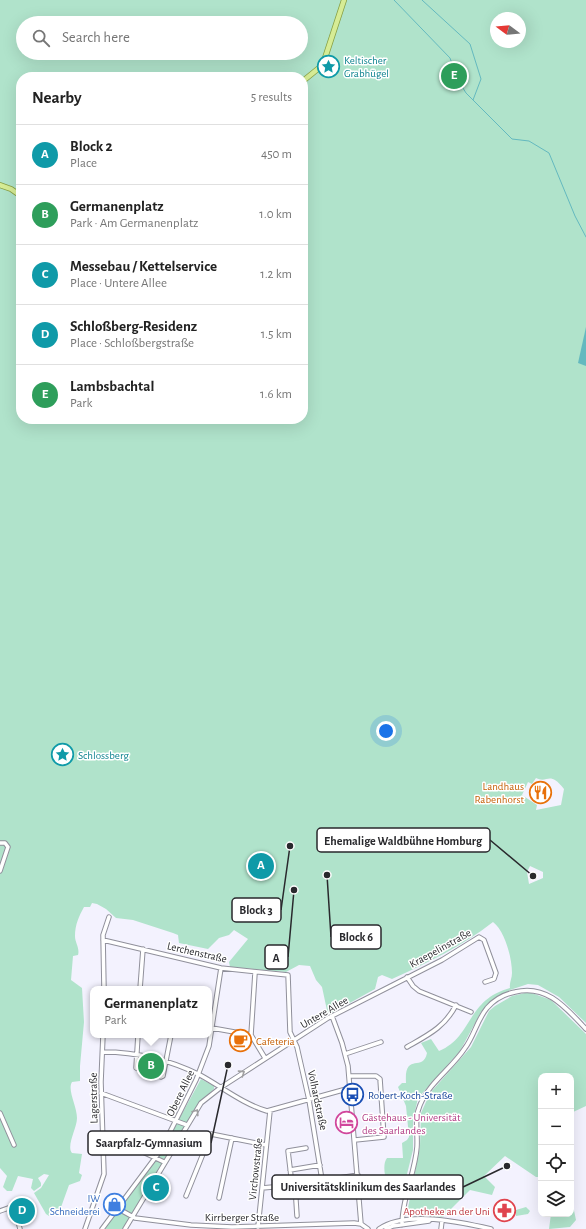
<!DOCTYPE html>
<html lang="en">
<head>
<meta charset="utf-8">
<style>
  body { margin:0; font-family:"Alegreya Sans",sans-serif; background:#f2f2f2; color:#222 }
  .controls { position:absolute; right:12px; bottom:12px; display:grid; overflow:hidden; border-radius:8px; box-shadow:0 4px 16px #0002 }
  .controls button { width:36px; height:36px; display:grid; place-items:center; padding:0; border:0; border-bottom:1px solid #e0e0e0; background:#fff; color:#222; font:20px sans-serif }
  .compass { position:absolute; left:490px; top:12px; width:36px; height:36px; border-radius:50%; background:#fff; box-shadow:0 4px 16px #0002; rotate:286deg }
  .you { position:absolute; left:386px; top:731px; width:14px; height:14px; margin:-10px; border:3px solid #fff; border-radius:50%; background:#1a73e8; box-shadow:0 0 0 6px #1a73e833 }
  .badge { display:grid; place-items:center; width:26px; height:26px; border-radius:50%; background:#0b8043; color:#fff; font-size:13px; font-weight:700 }
  .pin { position:absolute; translate:-50% -50%; border:2px solid #fff; box-shadow:0 1px 4px #0006 }
  .popup { position:absolute; left:90px; top:986px; width:122px; height:52px; box-sizing:border-box; display:grid; place-content:center; border-radius:8px; background:#fff; filter:drop-shadow(0 1px 3px #0005); font-size:13px; white-space:nowrap; color:#767676 }
  .popup b { font-size:15px; color:#222 }
  .popup::after { content:''; position:absolute; left:50%; top:100%; margin-left:-8px; border:8px solid transparent; border-top-color:#fff }
  .list { margin:0; padding:0; list-style:none }
  h2 { display:flex; justify-content:space-between; align-items:center; height:52px; margin:0; padding:0 16px; font-size:17px }
  h2 small { font-size:13px; font-weight:400; color:#767676 }
  .list li { display:grid; grid-template-columns:26px 1fr auto; gap:12px; align-items:center; box-sizing:border-box; height:60px; padding:0 16px; border-top:1px solid #e0e0e0 }
  .list b { display:block; font-size:15px; white-space:nowrap }
  .list p { margin:0; font-size:13px; white-space:nowrap; color:#767676 }
  .list em { font-size:13px; font-style:normal; color:#767676 }
  .icon { flex:none; width:22px; height:22px; fill:none; stroke:currentColor; stroke-width:2; stroke-linecap:round; stroke-linejoin:round }
  .map { position:relative; flex:none; width:586px; height:1229px; overflow:hidden }
  .search { position:absolute; background:#fff; box-shadow:0 4px 16px #0002; left:16px; top:16px; width:292px; height:44px; display:flex; align-items:center; gap:10px; box-sizing:border-box; padding:0 14px; border-radius:22px; color:#767676; font-size:15px }
  .panel { position:absolute; background:#fff; box-shadow:0 4px 16px #0002; left:16px; top:72px; width:292px; height:352px; border-radius:16px }
  .map>svg:first-child { display:block }
  .green { fill:#b0e3cb; fill-rule:evenodd }
  .water { fill:#64b9bf }
  .lines { fill:none; stroke-linecap:round; stroke-linejoin:round }
  .stream { stroke:#64b9bf; stroke-width:1 }
  .minor-casing { stroke:#90909b; stroke-width:5.5 }
  .major-casing { stroke:#879f43; stroke-width:6 }
  .minor { stroke:#fff; stroke-width:3.5 }
  .major { stroke:#d6ec95; stroke-width:4.5 }
  .oneway { stroke:#9f9fa0 }
  .labels { text-anchor:middle; stroke-width:3; stroke-linejoin:round; paint-order:stroke }
  .culture-label { font-size:11px; fill:#0d838f; stroke:#fff; text-anchor:start }
  .food-label { font-size:11px; fill:#c56008; stroke:#fff; text-anchor:end }
  .street-label { font-size:11px; fill:#29292d; stroke:#fff }
  .transit-label { font-size:11px; fill:#164399; stroke:#fff; text-anchor:start }
  .hotel-label { font-size:11px; fill:#b23c85; stroke:#fff; text-anchor:start }
  .shop-label { font-size:11px; fill:#366cbe; stroke:#fff; text-anchor:end }
  .health-label { font-size:11px; fill:#be3a42; stroke:#fff; text-anchor:end }
  .leader { fill:none; stroke:#29292d; stroke-width:1.5 }
  .callout-dot { fill:#29292d; stroke:#fff; stroke-width:1.5 }
  .callout { fill:#fff; stroke:#29292d; stroke-width:1.5 }
  .callout-label { font-size:12px; text-anchor:middle; font-weight:bold; fill:#29292d }
</style>
</head>
<body>
<div class="map">
<svg width="586" height="1229" viewBox="0 0 586 1229">
  <rect width="100%" height="100%" fill="#f3f2fe"/>
  <path class="green" d="M 0,0 L 586,0 L 586,1023 L 559,997 L 538,985 L 528,984 L 510,990 L 490,1002 L 481,1012 L 460,1051 L 418,1098 L 413,1120 L 413,1150 L 402,1194 L 393,1193 C 386,1187 381,1165 387,1158 L 403,1158 L 402,1143 L 407,1140 L 409,1137 L 406,1106 L 398,1087 L 402,1083 L 406,1083 C 404,1051 423,1073 427,1053 L 421,1043 L 431,1039 L 439,1051 C 473,1037 466,1000 510,988 C 509,983 512,979 512,973 C 512,958 505,931 493,922 C 461,947 429,962 392,979 L 382,975 L 378,977 L 375,989 L 328,1015 L 322,987 L 316,980 L 310,966 L 299,965 L 286,972 L 230,967 L 229,962 L 248,939 L 234,930 L 229,935 L 219,938 L 208,949 L 179,943 L 178,935 L 173,933 L 133,920 L 116,918 L 106,909 L 97,904 L 92,903 L 90,907 L 84,907 C 79,916 75,925 75,936 C 75,943 80,948 78,955 L 73,956 L 71,980 L 82,988 L 84,1022 L 80,1066 L 80,1081 L 72,1082 C 67,1090 77,1106 77,1118 C 77,1128 66,1146 72,1153 L 82,1154 L 79,1173 L 82,1175 L 80,1181 L 69,1185 L 60,1210 L 49,1216 L 46,1214 L 34,1193 L 41,1188 L 49,1175 L 44,1174 L 38,1178 L 41,1183 L 41,1186 L 34,1191 L 31,1188 L 33,1179 L 18,1176 L 12,1191 L 7,1191 L 3,1187 L 7,1176 L 0,1168 ZM 496,18 L 520,18 L 520,42 L 496,42 ZM 23,23 L 301,23 L 301,53 L 23,53 ZM 21,77 L 303,77 L 303,419 L 21,419 ZM 536,778 C 548,784 549,770 564,789 L 561,805 L 536,810 L 537,805 L 522,795 L 528,782 L 532,784 ZM 530,866 L 543,872 L 543,878 L 529,884 L 527,872 Z
    M 529,992 L 551,1000 L 586,1034 L 586,1106 L 571,1113 L 571,1076 L 541,1076 L 541,1126 L 539,1127 L 541,1137 L 541,1177 L 536,1177 L 505,1156 L 484,1176 L 495,1187 L 492,1195 L 470,1190 L 443,1217 L 409,1215 L 407,1213 L 420,1146 L 421,1113 L 430,1093 L 471,1047 L 489,1011 L 495,1006 L 512,996 Z
    M 139,1056 L 163,1064 L 162,1074 L 138,1067 Z
    M 201,1079 L 214,1086 L 214,1089 L 203,1099 L 176,1140 L 123,1229 L 105,1229 L 120,1207 L 161,1152 Z
    M 571,1196 L 576,1220 L 570,1227 L 549,1229 L 551,1214 L 571,1214 Z
    M 526,1207 L 530,1211 L 528,1214 L 516,1216 L 516,1210 Z"/>
  <path class="water" d="M 586,327 L 586,366 L 578,363 Z"/>
  <g class="lines">
    <path class="stream" d="M 394,0 L 450,58 L 458,80 L 466,93 L 473,100
      M 422,0 L 470,44 L 481,79 L 473,100 L 512,139 L 529,141 L 549,153 L 575,216 L 586,237"/>
    <defs>
      <path id="minor" d="M 0,843 L 5,843 L 8,847 L 0,871
        M 103,940 L 221,968 L 288,975 L 290,1032 L 297,1047 L 309,1100 L 322,1180
        M 255,973 L 251,1035 L 265,1058
        M 407,977 L 413,986 L 419,991 L 471,1012
        M 104,989 L 103,935 L 109,917
        M 140,989 L 143,949
        M 332,1016 L 342,1043 L 348,1066 L 361,1224
        M 212,1028 L 251,1035
        M 138,1035 L 136,1068 L 161,1077 L 163,1076 L 171,1035
        M 407,1047 C 428,1035 445,1027 456,1005
        M 103,1052 C 136,1052 170,1060 200,1075 C 222,1087 243,1104 267,1111 L 350,1088
        M 345,1054 L 381,1042
        M 349,1076 L 376,1076 L 380,1079 L 384,1137 L 355,1140
        M 101,1093 L 187,1125
        M 0,1113 L 14,1145
        M 103,1133 L 164,1162
        M 290,1170 L 320,1165
        M 292,1185 L 288,1151 L 306,1148
        M 295,1185 L 297,1216
        M 262,1188 L 295,1185 L 358,1175
        M 186,1196 L 211,1134 L 266,1145
        M 219,1198 L 232,1138
        M 117,1208 L 135,1218 L 191,1225 L 232,1227 L 354,1223 L 361,1224 L 368,1229
        M 0,1211 L 14,1206 L 20,1229
        M 402,1225 C 402,1198 415,1173 417,1147 C 418,1133 414,1118 420,1105 C 429,1083 452,1068 465,1048 C 474,1036 477,1020 487,1008 C 494,1000 505,994 515,992 C 547,984 566,1008 586,1029
        M 258,1227 L 270,1111
        M 85,1229 L 104,1174 L 101,1082 L 103,1035
        M 102,1229 L 161,1150 L 196,1080 L 209,1046 L 221,968
        M 125,1229 L 201,1103 L 220,1088 L 328,1018 L 442,960 L 479,937 L 484,940 L 496,973 L 494,979 L 485,982
        M 379,1229 C 406,1210 461,1222 491,1229
        M 386,1229 L 393,1226 L 429,1221
        M 441,1229 L 442,1221"/>
      <path id="major" d="M 303,81 L 319,68 L 325,58 L 344,0
        M 0,185 L 11,189 L 21,196"/>
    </defs>
    <use href="#minor" class="minor-casing"/>
    <use href="#major" class="major-casing"/>
    <use href="#minor" class="minor"/>
    <use href="#major" class="major"/>
  </g>
  <defs><path id="oneway-chevron" d="M-2-3.5L2.5 0L-2 3.5" fill="none" stroke-width="1.6" stroke-linecap="round" stroke-linejoin="round"/></defs>
  <g class="oneway">
    <use href="#oneway-chevron" transform="translate(242 1073) rotate(-33)"/>
    <use href="#oneway-chevron" transform="translate(196 1112) rotate(-57)"/>
  </g>
  <defs>
    <symbol id="sight-ring" viewBox="-11 -11 22 22"><circle r="9.5" fill="#fff" stroke="#0f9aa8" stroke-width="1.5"/><path d="M0-6L1.8-2.2L6-1.7L2.9 1.2L3.7 5.4L0 3.3L-3.7 5.4L-2.9 1.2L-6-1.7L-1.8-2.2Z" fill="#0f9aa8"/></symbol>
    <symbol id="restaurant-ring" viewBox="-11 -11 22 22"><circle r="9.5" fill="#fff" stroke="#e8710a" stroke-width="1.5"/><path d="M-5-6h1v4h1v-4h1v4h1v-4h1v5L-1.5 .5V6h-2V.5L-5-1ZM5-6V6H3V1.5H1.5Q1.5-4 5-6Z" fill="#e8710a"/></symbol>
    <symbol id="cafe-ring" viewBox="-11 -11 22 22"><circle r="9.5" fill="#fff" stroke="#e8710a" stroke-width="1.5"/><path d="M-5.5-4.5H6V0H3Q3 3.5 0 3.5H-2.5Q-5.5 3.5-5.5 0ZM3-3.2v2h1.7v-2ZM-6 4.5H4V6H-6Z" fill="#e8710a"/></symbol>
    <symbol id="bus-ring" viewBox="-11 -11 22 22"><circle r="9.5" fill="#fff" stroke="#1a4fb4" stroke-width="1.5"/><path d="M-5-6H5V4H4V6H2V4H-2V6H-4V4H-5ZM-3.5-4V0h7V-4ZM-3.5 1.2v1.5H-2V1.2ZM2 1.2v1.5H3.5V1.2Z" fill="#1a4fb4"/></symbol>
    <symbol id="hotel-ring" viewBox="-11 -11 22 22"><circle r="9.5" fill="#fff" stroke="#d1479c" stroke-width="1.5"/><path d="M-6-4.5h1.5V1H6V5H4.5V3h-9V5H-6ZM-4 0a1.8 1.8 0 1 1 3.6 0ZM.5 0V-2.5h3Q6-2.5 6 0Z" fill="#d1479c"/></symbol>
    <symbol id="shop-ring" viewBox="-11 -11 22 22"><circle r="9.5" fill="#fff" stroke="#3f7fe0" stroke-width="1.5"/><path d="M-5-2.5h2.3a2.7 3.5 0 0 1 5.4 0H5L5.5 6h-11ZM-1.5-2.5h3a1.5 2.3 0 0 0-3 0Z" fill="#3f7fe0"/></symbol>
    <symbol id="pharmacy-ring" viewBox="-11 -11 22 22"><circle r="9.5" fill="#fff" stroke="#e0444e" stroke-width="1.5"/><path d="M-2-6h4v4h4v4h-4v4h-4v-4h-4v-4h4Z" fill="#e0444e"/></symbol>
  </defs>
  <g fill-rule="evenodd">
    <use href="#sight-ring" x="316" y="54" width="25" height="25"/>
    <use href="#sight-ring" x="50" y="742" width="25" height="25"/>
    <use href="#restaurant-ring" x="528" y="780" width="25" height="25"/>
    <use href="#cafe-ring" x="228" y="1028" width="25" height="25"/>
    <use href="#bus-ring" x="340" y="1082" width="25" height="25"/>
    <use href="#hotel-ring" x="334" y="1110" width="25" height="25"/>
    <use href="#shop-ring" x="102" y="1192" width="25" height="25"/>
    <use href="#pharmacy-ring" x="492" y="1198" width="25" height="25"/>
  </g>
  <g class="labels">
    <g class="culture-label">
      <text x="344" y="64">Keltischer<tspan x="344" dy="13">Grabhügel</tspan></text>
      <text x="78" y="759">Schlossberg</text>
    </g>
    <g class="food-label">
      <text x="524" y="790">Landhaus<tspan x="524" dy="13">Rabenhorst</tspan></text>
      <text x="256" y="1045" text-anchor="start">Cafeteria</text>
    </g>
    <g class="street-label">
      <text transform="translate(440 948) rotate(-29)" y="4">Kraepelinstraße</text>
      <text transform="translate(197 952) rotate(13)" y="4">Lerchenstraße</text>
      <text transform="translate(324 1012) rotate(-30)" y="4">Untere Allee</text>
      <text transform="translate(180 1093) rotate(-64)" y="4">Obere Allee</text>
      <text transform="translate(93 1098) rotate(-91)" y="4">Lagerstraße</text>
      <text transform="translate(318 1100) rotate(78)" y="4">Volhardstraße</text>
      <text transform="translate(255 1169) rotate(-84)" y="4">Virchowstraße</text>
      <text x="242" y="1221">Kirrberger Straße</text>
    </g>
    <g class="transit-label">
      <text x="368" y="1099">Robert-Koch-Straße</text>
    </g>
    <g class="hotel-label">
      <text x="362" y="1121">Gästehaus - Universität<tspan x="362" dy="13">des Saarlandes</tspan></text>
    </g>
    <g class="shop-label">
      <text x="100" y="1202">IW<tspan x="100" dy="13">Schneiderei</tspan></text>
    </g>
    <g class="health-label">
      <text x="490" y="1215">Apotheke an der Uni</text>
    </g>
  </g>
  <path class="leader" d="M533 876L490 840M290 846L281 910M327 875L331 937M294 890L288 957M228 1065L211 1143M507 1166L463 1187"/>
  <g class="callout-dot">
    <circle cx="533" cy="876" r="4"/>
    <circle cx="290" cy="846" r="4"/>
    <circle cx="327" cy="875" r="4"/>
    <circle cx="294" cy="890" r="4"/>
    <circle cx="228" cy="1065" r="4"/>
    <circle cx="507" cy="1166" r="4"/>
  </g>
  <g class="callout">
    <rect x="317" y="828" width="173" height="24" rx="4"/>
    <rect x="232" y="898" width="49" height="24" rx="4"/>
    <rect x="331" y="925" width="50" height="24" rx="4"/>
    <rect x="265" y="945" width="23" height="24" rx="4"/>
    <rect x="88" y="1131" width="123" height="24" rx="4"/>
    <rect x="272" y="1175" width="191" height="24" rx="4"/>
  </g>
  <g class="callout-label">
    <text x="403" y="845">Ehemalige Waldbühne Homburg</text>
    <text x="256" y="914">Block 3</text>
    <text x="356" y="941">Block 6</text>
    <text x="276" y="962">A</text>
    <text x="149" y="1147">Saarpfalz-Gymnasium</text>
    <text x="368" y="1191">Universitätsklinikum des Saarlandes</text>
  </g>
</svg>
<div class="controls">
<button>+</button>
<button>−</button>
<button><svg class="icon" aria-label="locate" viewBox="0 0 24 24"><circle cx="12" cy="12" r="6"/><path d="M12 2v4M12 18v4M2 12h4M18 12h4"/></svg></button>
<button><svg class="icon" aria-label="layers" viewBox="0 0 24 24"><path d="M12 4l9 5-9 5-9-5zM3 14l9 5 9-5"/></svg></button>
</div>
<svg class="compass" viewBox="-18 -18 36 36"><path d="M0-13l5 13h-10z" fill="#e53935"/><path d="M0 13l5-13h-10z" fill="#767676"/></svg>
<div class="you"></div>
<div class="pin badge" style="left:261px;top:866px;background:#0f9aa8">A</div>
<div class="pin badge" style="left:151px;top:1066px;background:#2e9e5b">B</div>
<div class="popup"><b>Germanenplatz</b>Park</div>
<div class="pin badge" style="left:156px;top:1188px;background:#0f9aa8">C</div>
<div class="pin badge" style="left:22px;top:1211px;background:#0f9aa8">D</div>
<div class="pin badge" style="left:454px;top:76px;background:#2e9e5b">E</div>
<div class="search"><svg class="icon" aria-label="search" viewBox="0 0 24 24"><circle cx="10" cy="10" r="6"/><path d="M15 15l6 6"/></svg>Search here</div>
<section class="panel">
<h2>Nearby<small>5 results</small></h2>
<ul class="list">
<li><span class="badge" style="background:#0f9aa8">A</span><div><b>Block 2</b><p>Place</p></div><em>450 m</em></li>
<li><span class="badge" style="background:#2e9e5b">B</span><div><b>Germanenplatz</b><p>Park · Am Germanenplatz</p></div><em>1.0 km</em></li>
<li><span class="badge" style="background:#0f9aa8">C</span><div><b>Messebau / Kettelservice</b><p>Place · Untere Allee</p></div><em>1.2 km</em></li>
<li><span class="badge" style="background:#0f9aa8">D</span><div><b>Schloßberg-Residenz</b><p>Place · Schloßbergstraße</p></div><em>1.5 km</em></li>
<li><span class="badge" style="background:#2e9e5b">E</span><div><b>Lambsbachtal</b><p>Park</p></div><em>1.6 km</em></li>
</ul>
</section>
</div>
</body>
</html>
